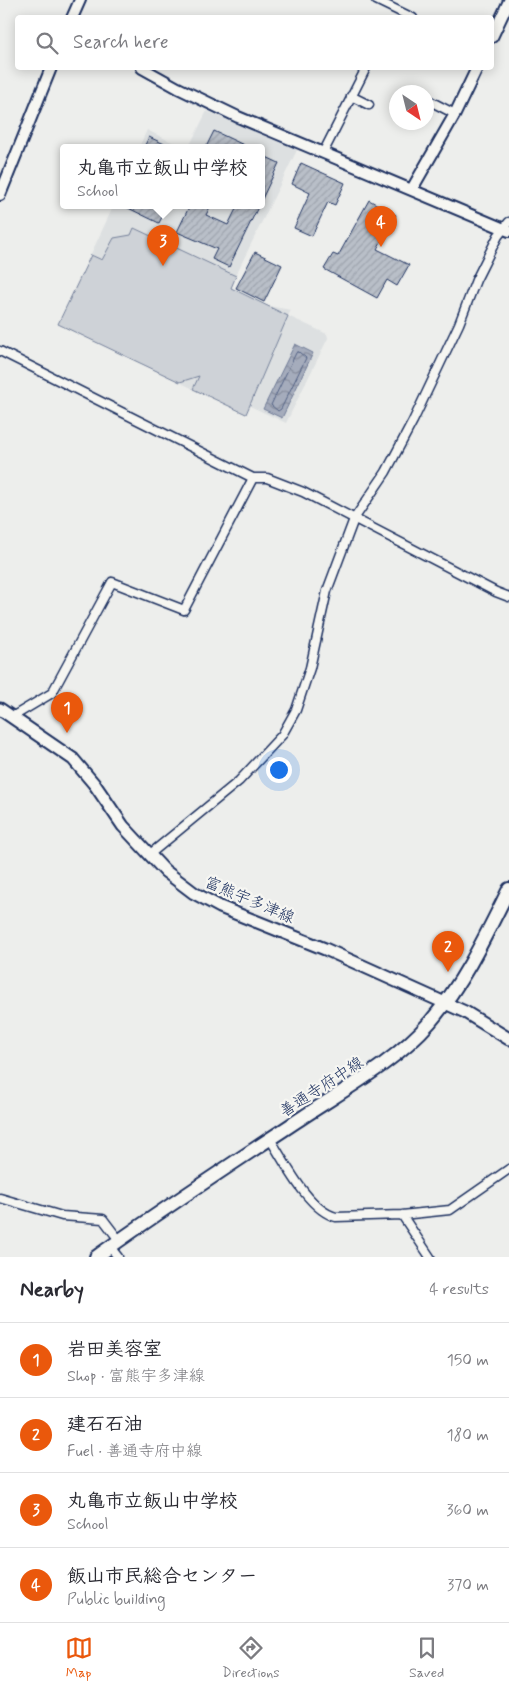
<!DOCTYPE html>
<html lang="en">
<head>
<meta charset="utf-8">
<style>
  body { margin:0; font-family:Mynerve,"Klee One",sans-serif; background:#f7f7f7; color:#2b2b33 }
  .compass { position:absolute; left:389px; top:85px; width:45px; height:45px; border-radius:50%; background:#fff; box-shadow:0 2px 12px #0003; rotate:145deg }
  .you { position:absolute; left:278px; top:769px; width:18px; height:18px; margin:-12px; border:4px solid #fff; border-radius:50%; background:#1a73e8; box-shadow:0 0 0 8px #1a73e833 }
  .badge { display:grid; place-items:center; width:32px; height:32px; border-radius:50%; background:#ea580c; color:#fff; font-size:16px; font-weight:700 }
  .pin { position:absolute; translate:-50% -41px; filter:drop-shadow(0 1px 2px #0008) }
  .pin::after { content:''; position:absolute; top:26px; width:18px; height:15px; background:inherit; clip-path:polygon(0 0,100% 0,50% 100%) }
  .popup { position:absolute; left:60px; top:144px; width:205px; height:65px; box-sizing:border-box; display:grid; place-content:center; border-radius:5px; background:#fff; filter:drop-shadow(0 1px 4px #0005); font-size:16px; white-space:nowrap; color:#7c7c81 }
  .popup b { font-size:19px; color:#2b2b33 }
  .popup::after { content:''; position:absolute; left:50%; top:100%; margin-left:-10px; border:10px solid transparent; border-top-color:#fff }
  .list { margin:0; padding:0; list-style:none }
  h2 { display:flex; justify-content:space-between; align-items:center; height:65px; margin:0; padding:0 20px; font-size:21px }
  h2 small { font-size:16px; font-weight:400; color:#7c7c81 }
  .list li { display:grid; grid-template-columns:32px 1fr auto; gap:15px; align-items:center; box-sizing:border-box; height:75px; padding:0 20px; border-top:1px solid #e1e1e2 }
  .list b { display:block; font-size:19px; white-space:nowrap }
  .list p { margin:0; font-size:16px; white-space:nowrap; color:#7c7c81 }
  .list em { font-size:16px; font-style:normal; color:#7c7c81 }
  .icon { flex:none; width:28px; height:28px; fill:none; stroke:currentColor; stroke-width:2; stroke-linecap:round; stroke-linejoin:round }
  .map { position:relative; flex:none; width:509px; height:1257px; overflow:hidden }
  .search { position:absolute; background:#fff; box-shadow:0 2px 12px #0003; left:15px; right:15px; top:15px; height:55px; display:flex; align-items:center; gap:12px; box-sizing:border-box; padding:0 18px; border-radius:5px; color:#7c7c81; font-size:19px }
  .sheet { height:365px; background:#fff }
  nav { display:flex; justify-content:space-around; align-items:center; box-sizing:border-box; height:70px; border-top:1px solid #e1e1e2; background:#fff; font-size:14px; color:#7c7c81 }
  nav a { display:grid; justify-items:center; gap:2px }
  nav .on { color:#ea580c }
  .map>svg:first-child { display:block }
  .built { fill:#dde0e1 }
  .park { fill:#ced2d7; stroke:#74809a }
  .water { fill:url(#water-waves); stroke:#6e7a96 }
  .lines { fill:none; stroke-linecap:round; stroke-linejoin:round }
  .shore { stroke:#526184; stroke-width:1 }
  .building { fill:url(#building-hatch); stroke:#1b2f5e }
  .minor-casing { stroke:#1b2f5e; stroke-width:11 }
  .tertiary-casing { stroke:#1b2f5e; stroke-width:14 }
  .secondary-casing { stroke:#1b2f5e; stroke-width:15 }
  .primary-casing { stroke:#1b2f5e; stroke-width:16 }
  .minor { stroke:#f6f6f2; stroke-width:8 }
  .tertiary { stroke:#f6f6f2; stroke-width:10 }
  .secondary { stroke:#f6f6f2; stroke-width:11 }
  .primary { stroke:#f6f6f2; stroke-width:12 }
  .labels { text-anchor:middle; stroke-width:4.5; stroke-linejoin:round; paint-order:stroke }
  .street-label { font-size:16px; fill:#1b2f5e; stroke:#f6f6f2 }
</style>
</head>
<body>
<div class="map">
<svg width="509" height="1257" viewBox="0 0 509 1257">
  <defs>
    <pattern id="water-waves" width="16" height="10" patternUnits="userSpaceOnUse" patternTransform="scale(1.25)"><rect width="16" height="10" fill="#a5acbc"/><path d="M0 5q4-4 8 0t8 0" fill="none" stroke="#868c9c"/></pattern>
    <pattern id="building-hatch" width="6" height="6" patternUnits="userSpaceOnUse" patternTransform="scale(1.25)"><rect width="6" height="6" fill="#b9bfc8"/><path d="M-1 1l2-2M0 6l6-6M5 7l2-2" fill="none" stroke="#9ea4ae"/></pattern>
  </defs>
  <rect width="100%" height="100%" fill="#edeeec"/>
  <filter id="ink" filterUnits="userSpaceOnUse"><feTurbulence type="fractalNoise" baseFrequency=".02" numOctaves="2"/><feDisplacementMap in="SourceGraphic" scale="10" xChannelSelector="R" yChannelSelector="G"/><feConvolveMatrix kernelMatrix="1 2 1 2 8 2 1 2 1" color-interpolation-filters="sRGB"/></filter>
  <g filter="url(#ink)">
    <path class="built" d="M 207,111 L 297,150 L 230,287 L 263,305 L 291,310 L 288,316 L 327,334 L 328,338 L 286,423 L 250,406 L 246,414 L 58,324 L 114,205 L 262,205 L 262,147 L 189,147 Z
      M 147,130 L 182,147 L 139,147 Z"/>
    <path class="park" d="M 134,228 L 236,276 L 231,288 L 288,316 L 246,414 L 193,389 L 199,376 L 180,382 L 58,324 L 91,255 L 102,260 L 114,238 L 131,235 Z"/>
    <path class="water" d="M 295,344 L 313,353 L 282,418 L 263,409 Z"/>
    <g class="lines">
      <path class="shore" d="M 299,352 L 306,358 L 281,409 L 278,411 L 271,405 L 296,353 Z"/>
    </g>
    <path class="building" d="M 214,131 L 248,147 L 206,147 Z
      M 149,137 L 171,147 L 144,147 Z
      M 262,155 L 279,163 L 262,199 Z
      M 301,163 L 345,183 L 335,205 L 328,202 L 312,236 L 294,228 L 310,193 L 292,184 Z
      M 369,200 L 396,215 L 377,249 L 409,265 L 397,286 L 387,280 L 377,298 L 324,269 L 333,254 L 338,256 Z
      M 122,205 L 168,205 L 159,223 Z
      M 190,205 L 211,205 L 206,215 L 228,225 L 238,205 L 259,205 L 229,267 L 212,259 L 217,249 L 177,232 Z
      M 255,252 L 282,265 L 264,302 L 236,288 Z"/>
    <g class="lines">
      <defs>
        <path id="minor" d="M 376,0 L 413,18
          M 411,91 L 414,92
          M 351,96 L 369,105
          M 426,99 L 455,114
          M 323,153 L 366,68
          M 0,351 L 253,478 L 267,478 L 303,492 L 496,592 L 509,597
          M 12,717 L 52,693 L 112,582 L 184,610 L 253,478
          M 150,854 L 239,781 L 282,735 L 296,710 L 310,668 L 327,591 L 354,519 L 386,472 L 413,421 L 459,324 L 476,280 L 498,236 L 509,222
          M 270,1139 C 285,1162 308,1210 336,1217 L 402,1215 L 450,1210 L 509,1169
          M 0,1198 L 62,1216 L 103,1219 L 119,1240
          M 402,1215 L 430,1257
          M 110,1247 L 118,1257"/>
        <path id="tertiary" d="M 72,18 L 80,0
          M 492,37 L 509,1
          M 142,68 L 178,88 L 238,117 L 509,231
          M 412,189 L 455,114 L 477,68
          M 0,195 L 51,68"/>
        <path id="secondary" d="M 0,709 L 73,759 L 95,785 L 123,826 L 165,871 L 194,893 L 220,907 L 325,949 L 465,1012 L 509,1039"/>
        <path id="primary" d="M 96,1257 C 164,1208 233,1163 303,1117 C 347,1088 395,1062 430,1022 C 464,982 486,935 509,889"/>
      </defs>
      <use href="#minor" class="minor-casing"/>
      <use href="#tertiary" class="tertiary-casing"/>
      <use href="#secondary" class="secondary-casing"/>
      <use href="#primary" class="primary-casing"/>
      <use href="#minor" class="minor"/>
      <use href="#tertiary" class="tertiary"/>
      <use href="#secondary" class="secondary"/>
      <use href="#primary" class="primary"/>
    </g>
  </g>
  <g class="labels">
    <g class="street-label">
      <text transform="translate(250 899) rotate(23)" y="6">富熊宇多津線</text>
      <text transform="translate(321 1086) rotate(-33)" y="6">善通寺府中線</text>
    </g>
  </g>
</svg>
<svg class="compass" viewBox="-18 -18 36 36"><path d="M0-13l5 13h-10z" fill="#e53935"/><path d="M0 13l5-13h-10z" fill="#7c7c81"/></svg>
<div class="you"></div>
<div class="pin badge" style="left:67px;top:733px">1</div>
<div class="pin badge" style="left:448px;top:972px">2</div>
<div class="pin badge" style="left:163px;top:266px">3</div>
<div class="popup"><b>丸亀市立飯山中学校</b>School</div>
<div class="pin badge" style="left:381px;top:247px">4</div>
<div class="search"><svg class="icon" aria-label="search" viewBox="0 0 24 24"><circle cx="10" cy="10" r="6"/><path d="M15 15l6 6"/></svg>Search here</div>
</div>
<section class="sheet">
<h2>Nearby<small>4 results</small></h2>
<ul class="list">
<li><span class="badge">1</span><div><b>岩田美容室</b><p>Shop · 富熊宇多津線</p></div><em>150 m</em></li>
<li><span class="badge">2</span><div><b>建石石油</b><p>Fuel · 善通寺府中線</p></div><em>180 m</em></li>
<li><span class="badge">3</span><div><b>丸亀市立飯山中学校</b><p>School</p></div><em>360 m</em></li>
<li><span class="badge">4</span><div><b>飯山市民総合センター</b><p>Public building</p></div><em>370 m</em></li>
</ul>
</section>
<nav>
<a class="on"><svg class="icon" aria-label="map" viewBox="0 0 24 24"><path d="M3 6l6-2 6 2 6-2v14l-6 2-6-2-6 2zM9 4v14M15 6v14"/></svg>Map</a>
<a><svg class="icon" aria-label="directions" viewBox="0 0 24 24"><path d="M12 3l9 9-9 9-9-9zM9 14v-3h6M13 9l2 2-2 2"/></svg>Directions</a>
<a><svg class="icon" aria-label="saved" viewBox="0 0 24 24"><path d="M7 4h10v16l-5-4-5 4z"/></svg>Saved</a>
</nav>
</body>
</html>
